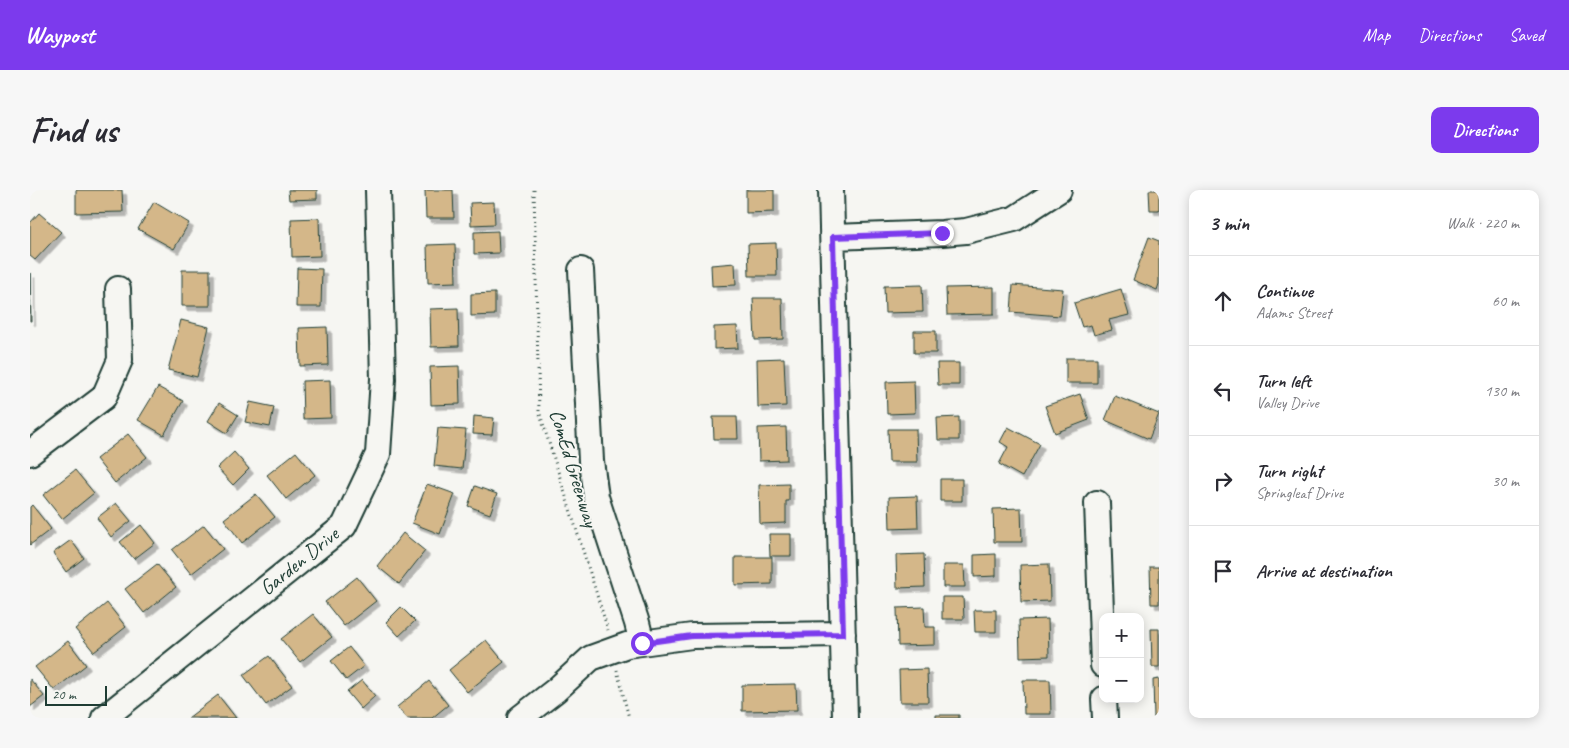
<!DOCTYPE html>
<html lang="en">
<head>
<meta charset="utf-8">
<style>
  body { margin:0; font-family:Caveat,sans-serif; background:#f7f7f7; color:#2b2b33 }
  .controls { position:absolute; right:15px; bottom:15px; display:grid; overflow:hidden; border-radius:10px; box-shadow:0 2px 12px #0003 }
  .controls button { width:45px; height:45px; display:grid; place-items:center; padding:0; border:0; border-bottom:1px solid #e1e1e2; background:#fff; color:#2b2b33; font:25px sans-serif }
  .scale { position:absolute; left:15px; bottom:12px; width:62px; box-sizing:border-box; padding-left:5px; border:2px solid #1f3d34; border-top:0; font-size:14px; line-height:18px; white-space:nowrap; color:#1f3d34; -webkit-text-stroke:4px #f6f6f2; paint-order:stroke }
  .stop { position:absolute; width:15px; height:15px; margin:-11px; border:4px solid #7c3aed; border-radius:50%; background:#fff }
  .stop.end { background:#7c3aed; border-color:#fff; box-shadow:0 1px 5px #0008 }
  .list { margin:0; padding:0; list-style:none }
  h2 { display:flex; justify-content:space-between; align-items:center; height:65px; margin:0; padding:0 20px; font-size:21px }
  h2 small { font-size:16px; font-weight:400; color:#7c7c81 }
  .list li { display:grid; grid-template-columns:32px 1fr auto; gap:15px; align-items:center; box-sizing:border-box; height:90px; padding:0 20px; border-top:1px solid #e1e1e2 }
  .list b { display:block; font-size:19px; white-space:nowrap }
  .list p { margin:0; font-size:16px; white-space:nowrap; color:#7c7c81 }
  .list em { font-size:16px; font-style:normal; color:#7c7c81 }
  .icon { flex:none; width:28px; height:28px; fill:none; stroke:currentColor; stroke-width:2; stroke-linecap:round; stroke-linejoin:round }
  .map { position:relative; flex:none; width:1129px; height:528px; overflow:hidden; border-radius:10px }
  header { display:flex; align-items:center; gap:30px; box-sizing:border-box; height:70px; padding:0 25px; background:#7c3aed; color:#fff }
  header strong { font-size:24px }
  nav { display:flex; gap:28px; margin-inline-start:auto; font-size:18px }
  .intro { display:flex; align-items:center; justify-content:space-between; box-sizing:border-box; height:120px; padding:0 30px }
  h1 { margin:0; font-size:35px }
  .button { padding:12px 22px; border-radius:10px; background:#7c3aed; color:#fff; font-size:18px; font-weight:700 }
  main { display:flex; gap:30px; padding:0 30px }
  aside { flex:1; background:#fff; border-radius:10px; box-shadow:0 2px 12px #0003 }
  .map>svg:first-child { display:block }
  .building { fill:#d4b789; stroke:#1f3d34; filter:url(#shadow) }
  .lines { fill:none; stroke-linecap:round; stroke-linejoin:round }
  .minor-casing { stroke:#1f3d34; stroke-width:28 }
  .path { stroke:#1f3d34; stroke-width:3; stroke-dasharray:1 4; stroke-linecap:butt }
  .minor { stroke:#f6f6f2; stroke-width:24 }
  .route { stroke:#7c3aed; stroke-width:6 }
  .labels { text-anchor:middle; stroke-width:4; stroke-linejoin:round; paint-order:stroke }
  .street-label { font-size:21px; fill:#1f3d34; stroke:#f6f6f2 }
</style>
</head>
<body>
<header>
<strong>Waypost</strong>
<nav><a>Map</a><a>Directions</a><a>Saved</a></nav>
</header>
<div class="intro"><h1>Find us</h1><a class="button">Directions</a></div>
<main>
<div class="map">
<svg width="1129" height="528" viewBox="0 0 1129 528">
  <defs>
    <filter id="shadow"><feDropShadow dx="4.5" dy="4.5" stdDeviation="0" flood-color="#0004"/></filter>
  </defs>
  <rect width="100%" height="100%" fill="#f6f6f2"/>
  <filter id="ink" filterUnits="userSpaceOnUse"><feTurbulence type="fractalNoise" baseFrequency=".02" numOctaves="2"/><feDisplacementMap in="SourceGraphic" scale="10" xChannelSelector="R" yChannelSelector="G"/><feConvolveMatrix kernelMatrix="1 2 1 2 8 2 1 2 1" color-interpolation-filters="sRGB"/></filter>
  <g filter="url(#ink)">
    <path class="building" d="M 46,0 L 92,0 L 93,22 L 46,23 Z
      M 258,0 L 287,0 L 287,9 L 259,10 Z
      M 395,0 L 423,0 L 424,28 L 396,28 Z
      M 716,0 L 744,0 L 744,22 L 716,23 Z
      M 1119,0 L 1129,0 L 1129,20 L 1120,20 Z
      M 124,12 L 159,33 L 144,59 L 108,39 Z
      M 464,12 L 465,34 L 441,35 L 440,13 Z
      M 9,23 L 31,42 L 5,70 L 0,66 L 0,33 Z
      M 289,28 L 290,66 L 262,67 L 261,29 Z
      M 468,41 L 469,63 L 444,64 L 444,42 Z
      M 1119,47 L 1129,51 L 1129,94 L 1127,100 L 1103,90 Z
      M 746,53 L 747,86 L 719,86 L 718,54 Z
      M 425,54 L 426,92 L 398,93 L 397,55 Z
      M 705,73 L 706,95 L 682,96 L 681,75 Z
      M 267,78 L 292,79 L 291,117 L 266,117 Z
      M 152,80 L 180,80 L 180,116 L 152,116 Z
      M 0,83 L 1,131 L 0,131 Z
      M 892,95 L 893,122 L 855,123 L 854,96 Z
      M 983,95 L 1033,99 L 1030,126 L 981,122 Z
      M 964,97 L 964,124 L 917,125 L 916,98 Z
      M 1091,99 L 1099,125 L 1079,130 L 1082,140 L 1064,145 L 1061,135 L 1052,137 L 1044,113 Z
      M 465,103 L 465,125 L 441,126 L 441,104 Z
      M 723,108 L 752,108 L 753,149 L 725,150 Z
      M 428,118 L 429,156 L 401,157 L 400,119 Z
      M 151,130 L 179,137 L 167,187 L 138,180 Z
      M 707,136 L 708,158 L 684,159 L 684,137 Z
      M 297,137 L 298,175 L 270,176 L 269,138 Z
      M 884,141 L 906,141 L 906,163 L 884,163 Z
      M 754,168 L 756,216 L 728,217 L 727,169 Z
      M 1036,168 L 1067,168 L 1067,193 L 1036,193 Z
      M 907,173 L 929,173 L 929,195 L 908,195 Z
      M 429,176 L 430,214 L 401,215 L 400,177 Z
      M 300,190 L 301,228 L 273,229 L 272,191 Z
      M 884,191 L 885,223 L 857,224 L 856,192 Z
      M 128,197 L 153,211 L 134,245 L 108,230 Z
      M 1050,204 L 1059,230 L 1025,243 L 1015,216 Z
      M 1085,206 L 1129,224 L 1119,249 L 1075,230 Z
      M 220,212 L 244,217 L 240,237 L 215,232 Z
      M 189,213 L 208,225 L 197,243 L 178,231 Z
      M 444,226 L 464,228 L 462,245 L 443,244 Z
      M 683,227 L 707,227 L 708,249 L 684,249 Z
      M 929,227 L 929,250 L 908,250 L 907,228 Z
      M 756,237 L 757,270 L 729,271 L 728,238 Z
      M 978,237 L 1010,254 L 992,287 L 969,274 L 978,257 L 970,252 Z
      M 408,238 L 436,240 L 432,279 L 404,276 Z
      M 858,239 L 886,239 L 887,272 L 859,272 Z
      M 98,244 L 117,267 L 85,293 L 66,269 Z
      M 204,262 L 219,279 L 203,295 L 187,278 Z
      M 266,262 L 285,285 L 256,309 L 237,285 Z
      M 45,280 L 64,303 L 32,329 L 13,305 Z
      M 910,289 L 932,289 L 932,311 L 910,311 Z
      M 397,294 L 425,304 L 410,344 L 382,333 Z
      M 759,294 L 759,311 L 756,311 L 756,333 L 730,334 L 729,295 Z
      M 445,296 L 467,304 L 460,324 L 438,316 Z
      M 226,304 L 245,327 L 212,353 L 194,329 Z
      M 887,306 L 888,338 L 860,339 L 859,307 Z
      M 86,313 L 101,331 L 81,347 L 67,328 Z
      M 2,315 L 21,339 L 0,355 L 0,317 Z
      M 991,318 L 992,352 L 964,352 L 963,319 Z
      M 111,335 L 125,353 L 104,369 L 90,352 Z
      M 174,335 L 193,359 L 161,384 L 142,360 Z
      M 373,343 L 395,361 L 369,394 L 347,376 Z
      M 739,344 L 761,344 L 761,366 L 740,366 Z
      M 41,350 L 54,368 L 36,382 L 23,363 Z
      M 894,364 L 895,397 L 867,398 L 866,365 Z
      M 966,364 L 966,386 L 944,387 L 944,365 Z
      M 705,367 L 742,367 L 742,394 L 705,395 Z
      M 127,374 L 146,397 L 114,423 L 95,399 Z
      M 1019,374 L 1020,411 L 991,412 L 990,375 Z
      M 913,375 L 934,375 L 935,397 L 913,397 Z
      M 1120,377 L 1129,377 L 1129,414 L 1121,414 Z
      M 327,387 L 346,411 L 314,436 L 295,412 Z
      M 912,407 L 933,407 L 934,429 L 912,429 Z
      M 77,413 L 96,437 L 64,462 L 45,439 Z
      M 371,417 L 385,431 L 369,446 L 356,432 Z
      M 894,417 L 895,437 L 905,437 L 905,455 L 868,456 L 867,418 Z
      M 944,420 L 966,420 L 966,442 L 945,442 Z
      M 283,424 L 302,447 L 270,472 L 251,449 Z
      M 1018,429 L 1019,466 L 990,467 L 989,430 Z
      M 1121,439 L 1129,439 L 1129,477 L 1122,477 Z
      M 456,450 L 474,472 L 437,502 L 419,480 Z
      M 38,451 L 56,475 L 24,500 L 5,477 Z
      M 319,457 L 334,476 L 316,490 L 301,471 Z
      M 239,466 L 262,496 L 236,515 L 213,485 Z
      M 897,479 L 898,512 L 870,512 L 869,480 Z
      M 0,489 L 14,506 L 0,517 Z
      M 1129,489 L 1129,528 L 1124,528 L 1123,490 Z
      M 332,490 L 345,506 L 331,519 L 317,502 Z
      M 993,490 L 1020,490 L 1021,524 L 994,524 Z
      M 399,491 L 418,515 L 402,528 L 377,528 L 367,517 Z
      M 766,494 L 767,520 L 712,521 L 712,495 Z
      M 188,505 L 206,528 L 158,528 Z
      M 906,525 L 929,525 L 929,528 L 906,528 Z"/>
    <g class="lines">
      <defs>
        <path id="minor" d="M 801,0 L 815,528
          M 803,47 L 912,43 L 936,41 L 984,29 L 1029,0
          M 551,80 L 561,271 L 566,307 L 607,433 L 612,453
          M 0,263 L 74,207 L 90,170 L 88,99
          M 1067,313 L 1073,475
          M 1074,509 L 1075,528
          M 74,528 L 314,336 L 348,264 L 353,189 L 348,0
          M 490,528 L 526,500 L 561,468 L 597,455 L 662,446 L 813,444"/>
      </defs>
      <use href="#minor" class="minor-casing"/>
      <path class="path" d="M 504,0 L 509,221 L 578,440
        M 587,480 L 599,528"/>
      <use href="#minor" class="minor"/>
    </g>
  </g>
  <g class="lines" filter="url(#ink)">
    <path class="route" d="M 612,453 L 662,446 L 813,444 L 803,47 L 912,43"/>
  </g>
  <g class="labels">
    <g class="street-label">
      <text transform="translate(544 278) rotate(73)" y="7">ComEd Greenway</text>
      <text transform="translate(269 371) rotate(-39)" y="7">Garden Drive</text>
    </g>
  </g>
</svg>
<div class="controls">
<button>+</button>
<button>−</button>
</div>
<div class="scale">20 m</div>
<div class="stop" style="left:612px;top:453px"></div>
<div class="stop end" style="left:912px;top:43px"></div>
</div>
<aside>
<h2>3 min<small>Walk · 220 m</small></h2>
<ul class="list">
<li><svg class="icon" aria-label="ahead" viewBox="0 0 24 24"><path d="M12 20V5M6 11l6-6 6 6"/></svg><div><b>Continue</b><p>Adams Street</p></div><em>60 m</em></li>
<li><svg class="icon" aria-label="left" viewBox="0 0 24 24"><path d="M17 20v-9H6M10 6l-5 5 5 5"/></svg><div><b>Turn left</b><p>Valley Drive</p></div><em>130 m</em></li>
<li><svg class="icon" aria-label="right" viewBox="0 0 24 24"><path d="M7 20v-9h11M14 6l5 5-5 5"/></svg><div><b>Turn right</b><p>Springleaf Drive</p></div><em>30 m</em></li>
<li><svg class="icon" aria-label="arrive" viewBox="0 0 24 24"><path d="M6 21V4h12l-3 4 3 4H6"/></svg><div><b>Arrive at destination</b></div></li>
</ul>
</aside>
</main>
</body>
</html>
